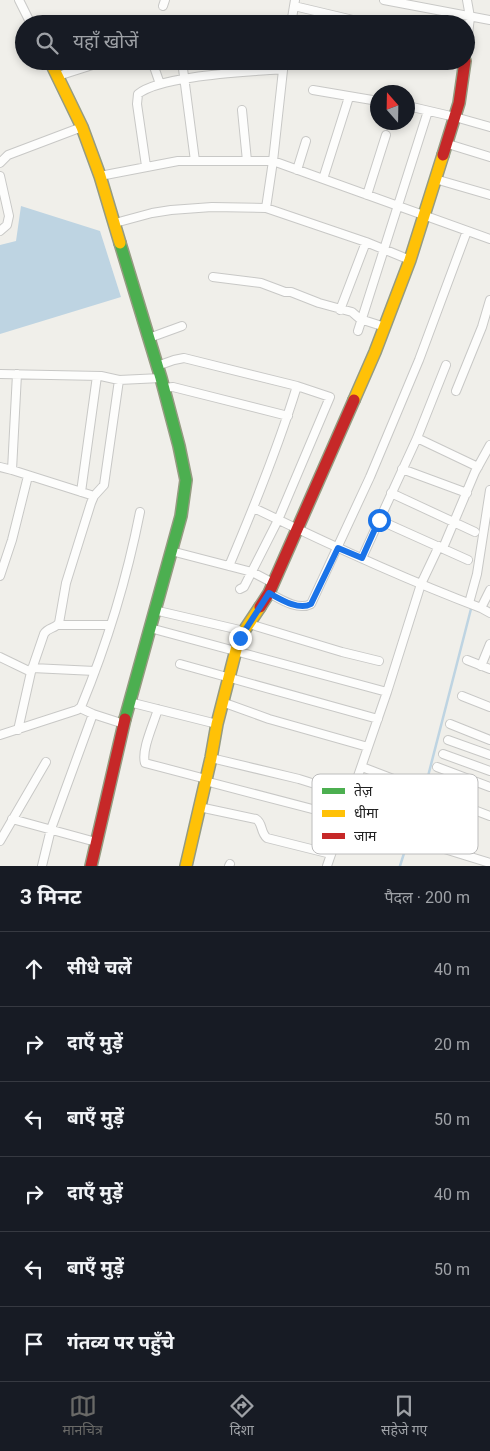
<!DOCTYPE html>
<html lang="hi">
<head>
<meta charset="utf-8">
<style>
  body { margin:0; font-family:Roboto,"Noto Sans Devanagari",sans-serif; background:#242831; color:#f1f3f6 }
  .compass { position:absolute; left:370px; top:85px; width:45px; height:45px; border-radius:50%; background:#171b24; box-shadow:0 2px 8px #0003; rotate:340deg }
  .stop { position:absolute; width:15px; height:15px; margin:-11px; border:4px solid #1a73e8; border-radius:50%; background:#fff }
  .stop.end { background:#1a73e8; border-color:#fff; box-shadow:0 1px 5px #0008 }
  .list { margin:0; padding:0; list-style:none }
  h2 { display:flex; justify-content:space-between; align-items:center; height:65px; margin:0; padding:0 20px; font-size:21px }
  h2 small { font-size:16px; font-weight:400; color:#9ea1a6 }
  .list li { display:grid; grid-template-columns:32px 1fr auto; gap:15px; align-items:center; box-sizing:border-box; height:75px; padding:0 20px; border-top:1px solid #363941 }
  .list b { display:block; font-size:19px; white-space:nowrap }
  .list em { font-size:16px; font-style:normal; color:#9ea1a6 }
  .icon { flex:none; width:28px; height:28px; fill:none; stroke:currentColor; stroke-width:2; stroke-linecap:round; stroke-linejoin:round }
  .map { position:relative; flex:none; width:490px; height:866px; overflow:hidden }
  .search { position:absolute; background:#171b24; box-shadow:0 2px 8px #0003; left:15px; right:15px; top:15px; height:55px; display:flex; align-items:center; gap:12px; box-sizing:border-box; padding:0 18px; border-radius:28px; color:#9ea1a6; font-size:19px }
  .sheet { height:515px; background:#171b24 }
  nav { display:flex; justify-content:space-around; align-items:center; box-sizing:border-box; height:70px; border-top:1px solid #363941; background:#171b24; font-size:14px; color:#9ea1a6 }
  nav a { display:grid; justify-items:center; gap:2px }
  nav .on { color:#696967 }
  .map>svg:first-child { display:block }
  .water { fill:#bed4e2 }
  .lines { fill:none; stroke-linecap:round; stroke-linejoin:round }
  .stream { stroke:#bed4e2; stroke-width:2.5 }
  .street-casing { stroke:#c8c8c6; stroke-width:10 }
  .fast-casing { stroke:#959b81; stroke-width:14 }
  .slow-casing { stroke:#959b81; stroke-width:14 }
  .jam-casing { stroke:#959b81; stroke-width:14 }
  .street { stroke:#fdfdfc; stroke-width:8 }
  .fast { stroke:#4caf50; stroke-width:11 }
  .slow { stroke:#ffc107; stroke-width:11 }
  .jam { stroke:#c62828; stroke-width:11 }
  .route { stroke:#1a73e8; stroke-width:6 }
  .key { fill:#fff; stroke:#bcbcbc; stroke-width:1 }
  .key-label { font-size:14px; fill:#212121 }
</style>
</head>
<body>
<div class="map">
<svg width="490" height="866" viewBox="0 0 490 866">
  <rect width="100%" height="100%" fill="#f0efea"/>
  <path class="water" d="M 21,206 L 100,231 L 121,297 L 0,334 L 0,245 L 16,241 Z"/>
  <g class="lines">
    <path class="stream" d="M 400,866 L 426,784 L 472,605"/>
    <defs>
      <path id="street" d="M 19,0 L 31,24
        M 384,0 L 490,20
        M 163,6 L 165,0
        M 294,6 L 370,24
        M 178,22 L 178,24
        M 291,24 L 295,0
        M 466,52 L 470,17 L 467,0
        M 152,61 L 160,84
        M 182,61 L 195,161
        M 58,76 L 105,61
        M 313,90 L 378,101
        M 408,106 L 455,117 L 490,127
        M 242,110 L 247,161
        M 448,144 L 490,157
        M 0,163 L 8,155 L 82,127
        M 146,166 L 137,104 L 138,94 C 161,75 251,72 283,69
        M 297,170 L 306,141
        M 0,176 L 9,216 L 7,225 L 0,231
        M 100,176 L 178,161 L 273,161 L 490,239
        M 323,179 L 349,97
        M 435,179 L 490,195
        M 367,195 L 386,135
        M 266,208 L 273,161 L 284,61
        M 115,223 L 152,213 L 171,210 L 212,207 L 266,208 L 366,242 L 410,260
        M 213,277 L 261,283 L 285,292 L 291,292 L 319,303 L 352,312 L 360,319 L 385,327
        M 340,310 L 366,242
        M 358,331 L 428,111
        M 149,338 L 182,326
        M 157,366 L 174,360 L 184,358 L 297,386 L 330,397 L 278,520 L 244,587 L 240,589
        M 0,374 L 101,376 L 119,380 L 161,378
        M 17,374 L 12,470 L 94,496
        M 163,388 L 173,387 L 288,416
        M 456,391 L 482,327 L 490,300
        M 417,438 L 478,467
        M 0,467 L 12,470
        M 402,469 L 467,493
        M 81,492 L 97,376
        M 391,493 L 475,532
        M 254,508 C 328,544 404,579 481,608 L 490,613
        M 379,520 L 468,560
        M 443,548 L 475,472 L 490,445
        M 171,551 L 252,572 L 273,583
        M 362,558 L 417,438 L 446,365
        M 229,566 C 254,507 278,448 297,386
        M 0,576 L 12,540 L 28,476
        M 269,593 C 280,599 298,611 311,604 L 370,477 L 419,360 L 467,231
        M 469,603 L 477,574 L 490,490
        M 481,608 L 490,590
        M 154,610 L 244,631
        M 249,624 L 342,652 L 379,661
        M 58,625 L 110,625
        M 150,628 L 387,692
        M 0,657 L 31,672
        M 467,660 L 490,669
        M 180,664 L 378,719
        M 481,666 L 490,644
        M 32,668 L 95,671
        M 462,696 L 490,707
        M 129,702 L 217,724
        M 222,702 L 269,719 L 368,747
        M 80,708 L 93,714 L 124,724
        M 158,709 C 154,723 141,750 145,763 L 206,779
        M 450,724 L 490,740
        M 18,730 L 31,672 L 44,634 C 48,627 55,629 59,623 L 66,583 L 91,503 L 94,496 L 104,485 L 119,380
        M 0,735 L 77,710 L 81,707 C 107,644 127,578 140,512
        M 448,740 L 490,755
        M 443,754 L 490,771
        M 211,758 L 299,779 L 350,795
        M 362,767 L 490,816
        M 437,767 L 490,787
        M 205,781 L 343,817
        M 199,807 L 256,819 C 263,823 260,832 267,838 L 331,854
        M 12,819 L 96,842
        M 0,841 L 46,762
        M 438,847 L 490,863
        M 42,866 L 51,829 L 93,714
        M 229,866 L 230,864
        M 327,866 L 387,692 L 421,584 L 439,546"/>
      <path id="fast" d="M 120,243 L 161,378 L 179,446 L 186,480 L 181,516 L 125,719"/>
      <path id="slow" d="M 50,61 L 82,127 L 100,176 L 120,243
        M 354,400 L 375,352 L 410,260 L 443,155
        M 186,866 L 211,758 L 217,724 L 237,646 L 244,631 L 260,607"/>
      <path id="jam" d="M 443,155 L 459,103 L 465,61
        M 260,607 L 269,593 L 354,400
        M 91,866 L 125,719"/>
    </defs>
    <use href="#street" class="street-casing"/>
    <use href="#fast" class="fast-casing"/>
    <use href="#slow" class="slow-casing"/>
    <use href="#jam" class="jam-casing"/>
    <use href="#street" class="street"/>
    <use href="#fast" class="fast"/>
    <use href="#slow" class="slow"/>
    <use href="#jam" class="jam"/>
  </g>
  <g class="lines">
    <path class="route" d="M 240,638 L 269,593 C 280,599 299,611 311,604 L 338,548 L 362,558 L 379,520"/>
  </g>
  <rect x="312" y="774" width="166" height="80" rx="8" class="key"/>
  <rect x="322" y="788" width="23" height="6" fill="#4caf50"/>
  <rect x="322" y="810" width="23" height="7" fill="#ffc107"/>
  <rect x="322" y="833" width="23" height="6" fill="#c62828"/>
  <g class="key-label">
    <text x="354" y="796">तेज़</text>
    <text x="354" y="818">धीमा</text>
    <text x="354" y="841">जाम</text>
  </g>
</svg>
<svg class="compass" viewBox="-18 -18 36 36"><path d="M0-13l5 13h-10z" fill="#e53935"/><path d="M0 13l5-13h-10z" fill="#9ea1a6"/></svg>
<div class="stop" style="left:379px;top:520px"></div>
<div class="stop end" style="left:240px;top:638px"></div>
<div class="search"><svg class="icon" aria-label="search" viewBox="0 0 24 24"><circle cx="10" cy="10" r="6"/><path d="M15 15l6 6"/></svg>यहाँ खोजें</div>
</div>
<section class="sheet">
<h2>3 मिनट<small>पैदल · 200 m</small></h2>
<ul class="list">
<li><svg class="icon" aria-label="ahead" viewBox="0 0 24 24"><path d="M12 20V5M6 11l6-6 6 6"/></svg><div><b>सीधे चलें</b></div><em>40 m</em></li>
<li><svg class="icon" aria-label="right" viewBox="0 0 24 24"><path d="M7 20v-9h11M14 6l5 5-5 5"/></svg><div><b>दाएँ मुड़ें</b></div><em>20 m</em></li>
<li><svg class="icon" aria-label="left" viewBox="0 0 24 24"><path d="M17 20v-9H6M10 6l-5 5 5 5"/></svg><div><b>बाएँ मुड़ें</b></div><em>50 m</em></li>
<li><svg class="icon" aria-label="right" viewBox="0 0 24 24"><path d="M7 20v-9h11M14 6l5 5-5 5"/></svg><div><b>दाएँ मुड़ें</b></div><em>40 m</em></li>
<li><svg class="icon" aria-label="left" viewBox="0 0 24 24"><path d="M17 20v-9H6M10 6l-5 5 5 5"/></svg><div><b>बाएँ मुड़ें</b></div><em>50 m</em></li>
<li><svg class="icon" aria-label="arrive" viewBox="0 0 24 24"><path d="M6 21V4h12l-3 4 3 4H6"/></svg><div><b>गंतव्य पर पहुँचे</b></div></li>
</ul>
</section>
<nav>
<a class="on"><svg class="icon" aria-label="map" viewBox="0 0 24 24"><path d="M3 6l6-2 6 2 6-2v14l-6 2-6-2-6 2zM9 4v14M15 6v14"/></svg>मानचित्र</a>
<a><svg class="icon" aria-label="directions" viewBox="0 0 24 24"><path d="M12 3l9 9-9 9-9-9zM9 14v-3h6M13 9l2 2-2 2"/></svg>दिशा</a>
<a><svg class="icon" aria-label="saved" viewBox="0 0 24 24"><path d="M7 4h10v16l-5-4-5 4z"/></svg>सहेजे गए</a>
</nav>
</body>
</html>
